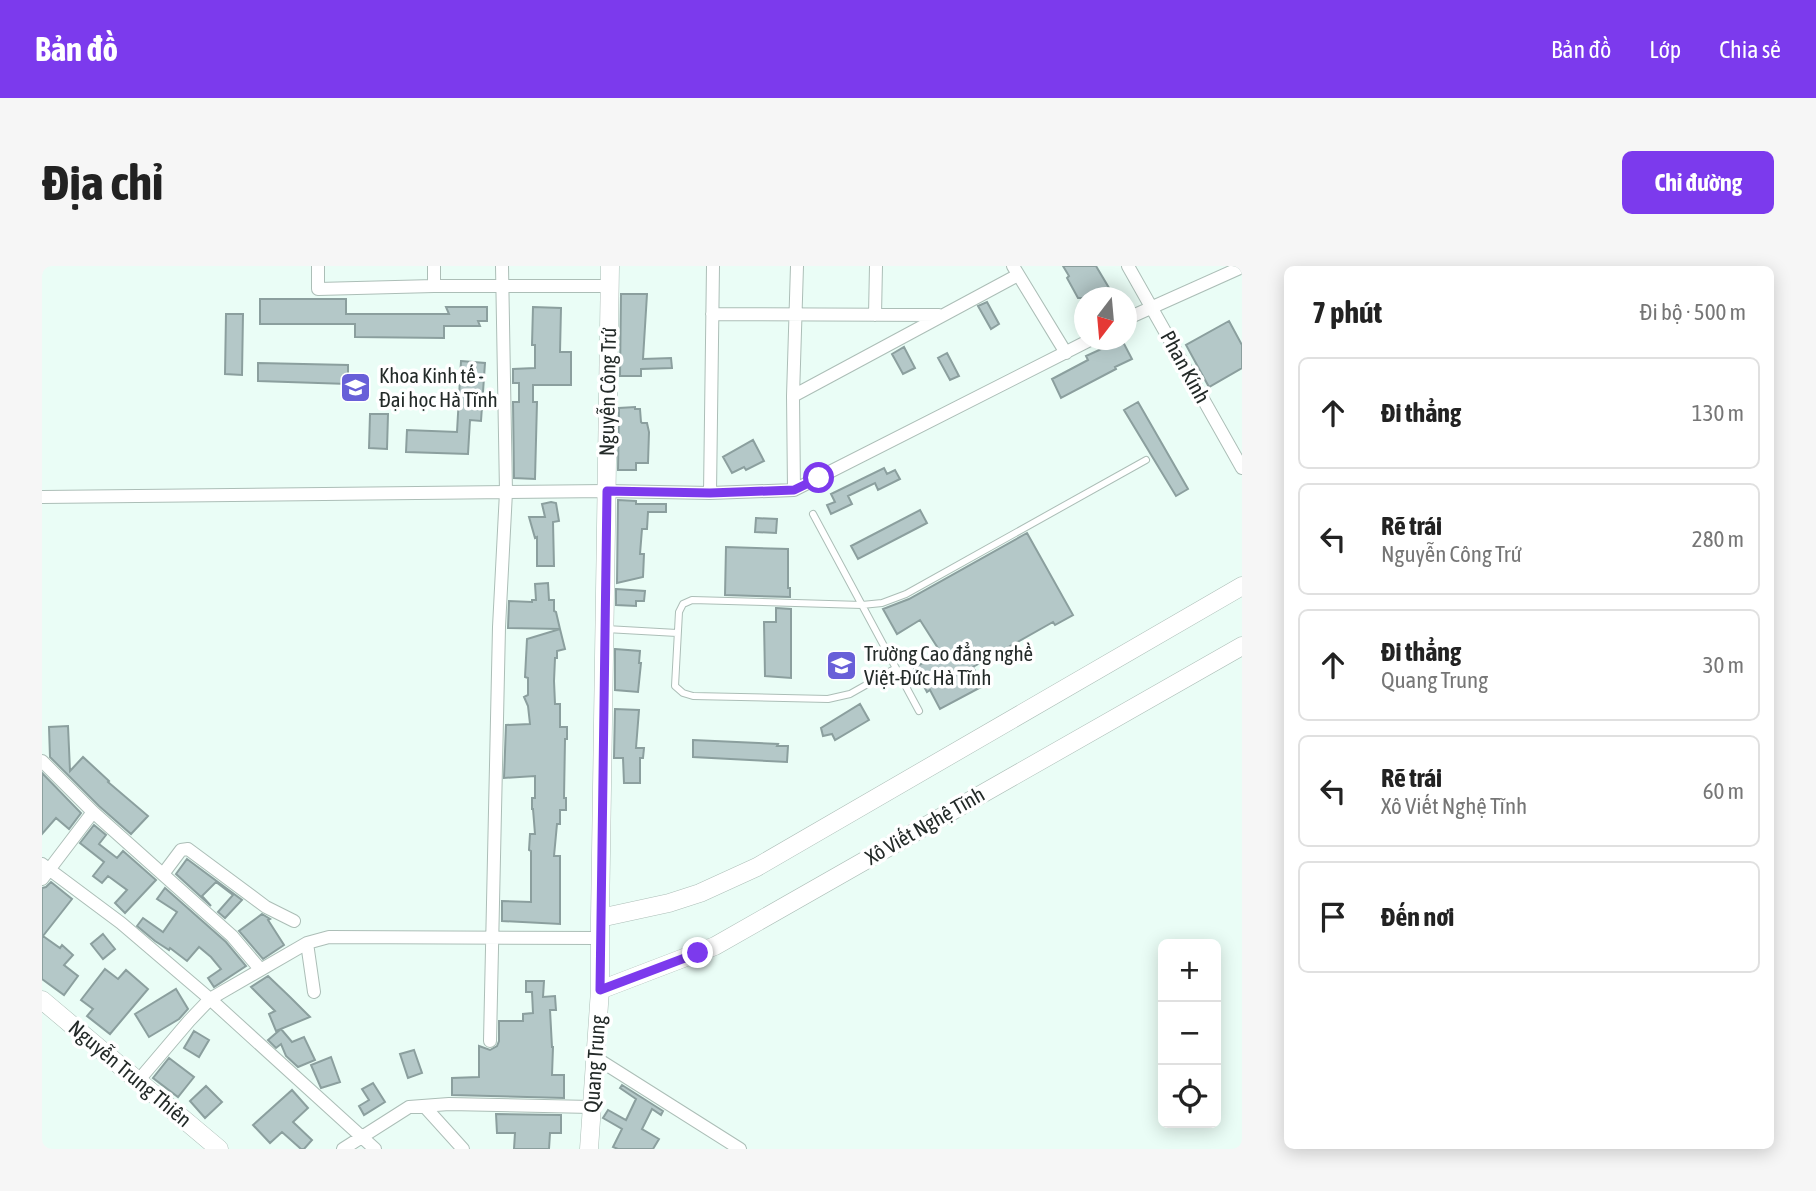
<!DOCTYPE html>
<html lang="vi">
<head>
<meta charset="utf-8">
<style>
  body { margin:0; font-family:"Asap Condensed",sans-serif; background:#f6f6f6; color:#222 }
  .controls { position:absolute; right:21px; bottom:21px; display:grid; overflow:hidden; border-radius:10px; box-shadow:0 4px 18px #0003 }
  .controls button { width:63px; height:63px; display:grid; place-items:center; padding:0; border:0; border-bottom:2px solid #e0e0e0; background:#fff; color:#222; font:35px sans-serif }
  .compass { position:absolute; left:1032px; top:21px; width:63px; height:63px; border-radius:50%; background:#fff; box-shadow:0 4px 18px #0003; rotate:196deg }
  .stop { position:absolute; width:21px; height:21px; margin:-16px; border:5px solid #7c3aed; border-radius:50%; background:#fff }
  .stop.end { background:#7c3aed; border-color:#fff; box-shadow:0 2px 7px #0008 }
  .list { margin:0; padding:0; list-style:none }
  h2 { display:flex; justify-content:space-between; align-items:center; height:91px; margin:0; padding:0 28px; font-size:30px }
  h2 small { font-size:23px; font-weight:400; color:#767676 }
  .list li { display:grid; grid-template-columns:46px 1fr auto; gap:21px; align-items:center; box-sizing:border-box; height:112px; margin:0 14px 14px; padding:0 14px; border:2px solid #e0e0e0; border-radius:10px }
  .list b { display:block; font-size:26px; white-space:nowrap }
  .list p { margin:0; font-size:23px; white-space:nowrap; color:#767676 }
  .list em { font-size:23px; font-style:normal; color:#767676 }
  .icon { flex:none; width:38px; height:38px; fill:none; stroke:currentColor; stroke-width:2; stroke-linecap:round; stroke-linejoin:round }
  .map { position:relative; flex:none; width:1200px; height:883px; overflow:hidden; border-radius:10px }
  header { display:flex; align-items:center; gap:42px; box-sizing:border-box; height:98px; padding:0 35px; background:#7c3aed; color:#fff }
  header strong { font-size:33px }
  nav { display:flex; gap:38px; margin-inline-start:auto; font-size:24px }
  .intro { display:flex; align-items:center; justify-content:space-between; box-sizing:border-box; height:168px; padding:0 42px }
  h1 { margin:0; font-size:49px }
  .button { padding:18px 32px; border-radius:10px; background:#7c3aed; color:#fff; font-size:24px; font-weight:700 }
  main { display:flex; gap:42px; padding:0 42px }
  aside { flex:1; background:#fff; border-radius:10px; box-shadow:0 4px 18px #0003 }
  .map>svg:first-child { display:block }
  .building { fill:#b4c8c8; stroke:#8b9f9e; stroke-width:2 }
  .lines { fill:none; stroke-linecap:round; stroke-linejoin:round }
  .lane-casing { stroke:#acbeb7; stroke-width:8 }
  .street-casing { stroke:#acbeb7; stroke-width:14 }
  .secondary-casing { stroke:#acbeb7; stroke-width:19 }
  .lane { stroke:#fff; stroke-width:6 }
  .street { stroke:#fff; stroke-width:12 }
  .secondary { stroke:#fff; stroke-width:18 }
  .route { stroke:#7c3aed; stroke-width:9 }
  .labels { text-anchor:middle; stroke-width:7; stroke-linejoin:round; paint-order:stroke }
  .street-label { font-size:21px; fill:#232a28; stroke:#fff }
  .poi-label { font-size:21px; fill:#232a28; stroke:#fff; text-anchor:start }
</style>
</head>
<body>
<header>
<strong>Bản đồ</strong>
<nav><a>Bản đồ</a><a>Lớp</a><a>Chia sẻ</a></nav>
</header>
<div class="intro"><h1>Địa chỉ</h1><a class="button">Chỉ đường</a></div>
<main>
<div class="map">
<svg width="1200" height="883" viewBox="0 0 1200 883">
  <rect width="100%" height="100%" fill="#eafdf6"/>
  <path class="building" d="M 1021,0 L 1054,0 L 1070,27 L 1061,32 L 1036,32 L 1025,12 L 1027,10 Z
    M 579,28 L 605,28 L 601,93 L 629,92 L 630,102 L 599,103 L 599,110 L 578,110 Z
    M 218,33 L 304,33 L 304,48 L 407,48 L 404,41 L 445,41 L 445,55 L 436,55 L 438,60 L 402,60 L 402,72 L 313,71 L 313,58 L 218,58 Z
    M 945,36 L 957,58 L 949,63 L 936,40 Z
    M 491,41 L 519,42 L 518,86 L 529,86 L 529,119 L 491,119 L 491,136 L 495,136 L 493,213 L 472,212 L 471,136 L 477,136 L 477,117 L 471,117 L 471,103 L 493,102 L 493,79 L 490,79 Z
    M 184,48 L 201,48 L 200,109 L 183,108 Z
    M 1187,55 L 1200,79 L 1200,102 L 1167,121 L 1144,79 Z
    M 1079,74 L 1080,74 L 1090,93 L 1073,101 L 1074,103 L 1019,132 L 1010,113 L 1046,94 L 1044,90 Z
    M 862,81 L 873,102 L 861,108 L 850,88 Z
    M 905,87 L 917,110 L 908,114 L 896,92 Z
    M 419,95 L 443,97 L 439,155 L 428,154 L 426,188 L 364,186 L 365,164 L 415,166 Z
    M 216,97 L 306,99 L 306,118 L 216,115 Z
    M 1096,136 L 1146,223 L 1134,230 L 1082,144 Z
    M 593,141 L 593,143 L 598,143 L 599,156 L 600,157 L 605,157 L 607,166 L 606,197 L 594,197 L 594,204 L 576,204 L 577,142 Z
    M 328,148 L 346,148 L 345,183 L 327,182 Z
    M 711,174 L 722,195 L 704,204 L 702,201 L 690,207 L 681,191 Z
    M 842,202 L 845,208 L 853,204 L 858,213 L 836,224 L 833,217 L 806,230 L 810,238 L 789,248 L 785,239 L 793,236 L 789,228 Z
    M 576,234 L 594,235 L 594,238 L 624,238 L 624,246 L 606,246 L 605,263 L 600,263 L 598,288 L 602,288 L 601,311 L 575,317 Z
    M 509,236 L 514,237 L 517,255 L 511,256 L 512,300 L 495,300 L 495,271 L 493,272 L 487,251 L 503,251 L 500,238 Z
    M 878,244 L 885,257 L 816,293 L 809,280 Z
    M 714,252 L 735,253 L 734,267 L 713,266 Z
    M 985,267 L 1031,349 L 1013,359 L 1011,356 L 931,401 L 941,420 L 898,443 L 888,424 L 885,426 L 872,402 L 899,387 L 878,354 L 855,368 L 841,343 L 867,333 Z
    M 684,281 L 746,283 L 746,322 L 748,322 L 748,331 L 683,329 Z
    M 506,317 L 507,334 L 512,334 L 512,345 L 514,346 L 518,363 L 466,362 L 467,335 L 490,336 L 490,334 L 494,334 L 493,318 Z
    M 574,323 L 603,325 L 602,335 L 594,335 L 594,340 L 574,339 Z
    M 734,342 L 749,343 L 749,412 L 723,410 L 722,356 L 734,356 Z
    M 518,363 L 523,383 L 515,385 L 515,392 L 513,392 L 512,415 L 513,438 L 518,438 L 518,461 L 525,461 L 525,473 L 523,473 L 522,532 L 524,532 L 524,544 L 518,544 L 518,558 L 515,558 L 512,590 L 518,590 L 518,658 L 460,655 L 460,635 L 489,636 L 489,585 L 487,584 L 488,568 L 493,568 L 491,543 L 490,543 L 490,532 L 493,532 L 493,510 L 462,512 L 464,459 L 488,458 L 486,440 L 482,431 L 486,429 L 486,412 L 483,411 L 485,373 Z
    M 573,383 L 598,385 L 597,397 L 599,397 L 596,426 L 573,424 Z
    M 818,438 L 827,454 L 793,474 L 790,468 L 781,470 L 779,462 Z
    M 573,443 L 597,444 L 594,482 L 602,482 L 601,492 L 598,492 L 598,517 L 582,517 L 581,492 L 572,492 Z
    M 26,460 L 28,505 L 41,491 L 67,515 L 66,516 L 106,550 L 89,568 L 57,540 L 8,491 L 7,461 Z
    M 651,474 L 736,478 L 735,480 L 746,480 L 745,496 L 651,491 Z
    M 0,507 L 39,547 L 27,563 L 14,552 L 0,568 Z
    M 52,559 L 64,569 L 57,578 L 75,592 L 81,585 L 114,614 L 83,647 L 73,637 L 85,624 L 66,610 L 60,617 L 51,610 L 62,596 L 38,577 Z
    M 145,593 L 200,634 L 183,652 L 176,646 L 191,629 L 174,616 L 160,630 L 169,640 L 134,608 Z
    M 9,616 L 30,633 L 1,670 L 18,682 L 20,679 L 31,689 L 22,699 L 36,710 L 22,729 L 0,713 L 0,622 L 4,621 Z
    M 123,622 L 184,676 L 204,700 L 172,721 L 166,712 L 179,703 L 169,691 L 157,681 L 145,695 L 128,682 L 127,684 L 113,675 L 95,660 L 101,652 L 121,666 L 135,646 L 115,633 Z
    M 220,648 L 228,653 L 226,654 L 242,679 L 221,693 L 197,665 Z
    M 61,668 L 73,683 L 61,693 L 49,678 Z
    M 63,703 L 76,713 L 84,704 L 106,723 L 68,768 L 45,750 L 51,743 L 39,734 Z
    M 226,710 L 248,731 L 268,751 L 234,765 L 227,748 L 233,745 L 209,721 Z
    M 484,715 L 502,715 L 501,731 L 513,730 L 514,744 L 508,744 L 510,781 L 511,781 L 510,809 L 522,809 L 522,832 L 410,829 L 410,812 L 437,811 L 437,780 L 448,784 L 455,780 L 457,775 L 457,755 L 481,755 L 481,748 L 491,747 L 490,726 L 484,726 Z
    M 134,723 L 146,743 L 137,753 L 107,771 L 93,748 Z
    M 239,763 L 250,776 L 262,771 L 273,794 L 256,801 L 244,790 L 239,778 L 234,782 L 226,774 Z
    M 152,765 L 167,774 L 157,791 L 142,782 Z
    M 372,784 L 380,807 L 366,812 L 358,788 Z
    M 289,791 L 298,816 L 279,822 L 269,799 Z
    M 127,792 L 152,811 L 136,831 L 111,812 Z
    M 331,817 L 343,836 L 322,849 L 317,840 L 327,834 L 320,823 Z
    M 580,819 L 621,845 L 619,849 L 610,843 L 600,863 L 617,873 L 611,883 L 576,883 L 571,881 L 580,863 L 561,852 L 566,844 L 584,854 L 594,833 L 578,822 Z
    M 164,820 L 180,836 L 163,852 L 148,835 Z
    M 250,824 L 266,842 L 251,856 L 270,874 L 262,883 L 259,883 L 240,866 L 228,877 L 211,859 Z
    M 454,848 L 519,849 L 519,867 L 508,867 L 507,883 L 472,883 L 473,867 L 455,867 Z"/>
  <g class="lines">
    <defs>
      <path id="lane" d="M 771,248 L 877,445
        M 564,363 L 635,367
        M 854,402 L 808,428 L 786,433 L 651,430 L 641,427 L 633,420 L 637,346 L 641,338 L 650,334 L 820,339 L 840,337 L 864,328 L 1104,194"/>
      <path id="street" d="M 276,0 L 276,23 L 392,20 L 568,20
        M 392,0 L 392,20
        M 971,0 L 1024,87
        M 1086,0 L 1200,202
        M 670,48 L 897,49
        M 833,49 L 834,0
        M 1084,53 L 1200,1
        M 751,130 L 976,9
        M 752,224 L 751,130 L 755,0
        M 668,227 L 671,0
        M 0,231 L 565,225 L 668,227 L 752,224 L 1048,74
        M 0,495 L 51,546 L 190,670 L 218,703
        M 0,598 L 79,657 L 168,733 L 333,883
        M 121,608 L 139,584 L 146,583 L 224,641 L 252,655
        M 0,613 L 51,546
        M 265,677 L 272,726
        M 448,775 L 457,361 L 464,226 L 460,0
        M 554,792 L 698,883
        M 96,815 L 147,755 L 168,733 L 265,677 L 287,671 L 559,672
        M 383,841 L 421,883
        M 301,883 L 367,841 L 407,838 L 550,841"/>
      <path id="secondary" d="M 558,652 L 627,637 L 658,627 L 715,601 L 1200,320
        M 558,724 L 673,680 L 1200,380
        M 0,734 L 177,883
        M 547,883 L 558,724 L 558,652 L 568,0"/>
    </defs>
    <use href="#lane" class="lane-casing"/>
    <use href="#street" class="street-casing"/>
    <use href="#secondary" class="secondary-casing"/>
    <use href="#lane" class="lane"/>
    <use href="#street" class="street"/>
    <use href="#secondary" class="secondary"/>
  </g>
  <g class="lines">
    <path class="route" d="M 656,687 L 558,724 L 565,225 L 668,227 L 752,224 L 777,212"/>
  </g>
  <defs>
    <symbol id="university-square" viewBox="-11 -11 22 22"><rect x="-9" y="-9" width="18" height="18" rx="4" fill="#685fd8" stroke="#fff"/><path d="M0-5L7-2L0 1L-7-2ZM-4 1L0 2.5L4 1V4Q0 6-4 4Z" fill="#fff"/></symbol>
  </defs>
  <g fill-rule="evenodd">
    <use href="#university-square" x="296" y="104" width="35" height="35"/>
    <use href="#university-square" x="782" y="382" width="35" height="35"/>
  </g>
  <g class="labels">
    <g class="street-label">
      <text transform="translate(1143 101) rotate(61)" y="7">Phan Kính</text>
      <text transform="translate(566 126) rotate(-89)" y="7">Nguyễn Công Trứ</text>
      <text transform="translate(883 560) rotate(-30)" y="7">Xô Viết Nghệ Tĩnh</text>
      <text transform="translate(553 798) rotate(-86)" y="7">Quang Trung</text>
      <text transform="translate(88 808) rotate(40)" y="7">Nguyễn Trung Thiên</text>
    </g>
    <g class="poi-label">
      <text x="337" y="117">Khoa Kinh tế -<tspan x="337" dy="24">Đại học Hà Tĩnh</tspan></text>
      <text x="822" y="395">Trường Cao đẳng nghề<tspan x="822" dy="24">Việt-Đức Hà Tĩnh</tspan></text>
    </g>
  </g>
</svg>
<div class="controls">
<button>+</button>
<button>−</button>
<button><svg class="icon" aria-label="locate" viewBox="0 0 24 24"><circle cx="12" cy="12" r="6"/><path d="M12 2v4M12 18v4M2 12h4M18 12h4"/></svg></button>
</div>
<svg class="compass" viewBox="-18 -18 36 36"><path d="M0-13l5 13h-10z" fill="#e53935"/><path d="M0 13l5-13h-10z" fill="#767676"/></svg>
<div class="stop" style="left:777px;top:212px"></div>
<div class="stop end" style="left:656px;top:687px"></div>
</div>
<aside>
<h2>7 phút<small>Đi bộ · 500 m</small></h2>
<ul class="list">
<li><svg class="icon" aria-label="ahead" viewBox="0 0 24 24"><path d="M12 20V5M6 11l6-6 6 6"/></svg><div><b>Đi thẳng</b></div><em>130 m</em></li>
<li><svg class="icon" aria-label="left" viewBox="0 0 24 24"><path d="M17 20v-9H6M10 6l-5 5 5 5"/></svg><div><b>Rẽ trái</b><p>Nguyễn Công Trứ</p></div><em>280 m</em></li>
<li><svg class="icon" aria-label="ahead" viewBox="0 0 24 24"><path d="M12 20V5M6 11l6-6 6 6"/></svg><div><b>Đi thẳng</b><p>Quang Trung</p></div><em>30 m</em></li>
<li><svg class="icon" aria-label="left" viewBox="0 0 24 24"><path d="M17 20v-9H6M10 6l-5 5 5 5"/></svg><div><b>Rẽ trái</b><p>Xô Viết Nghệ Tĩnh</p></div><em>60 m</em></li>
<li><svg class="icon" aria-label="arrive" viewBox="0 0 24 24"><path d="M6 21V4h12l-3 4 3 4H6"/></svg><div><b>Đến nơi</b></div></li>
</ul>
</aside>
</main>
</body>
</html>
